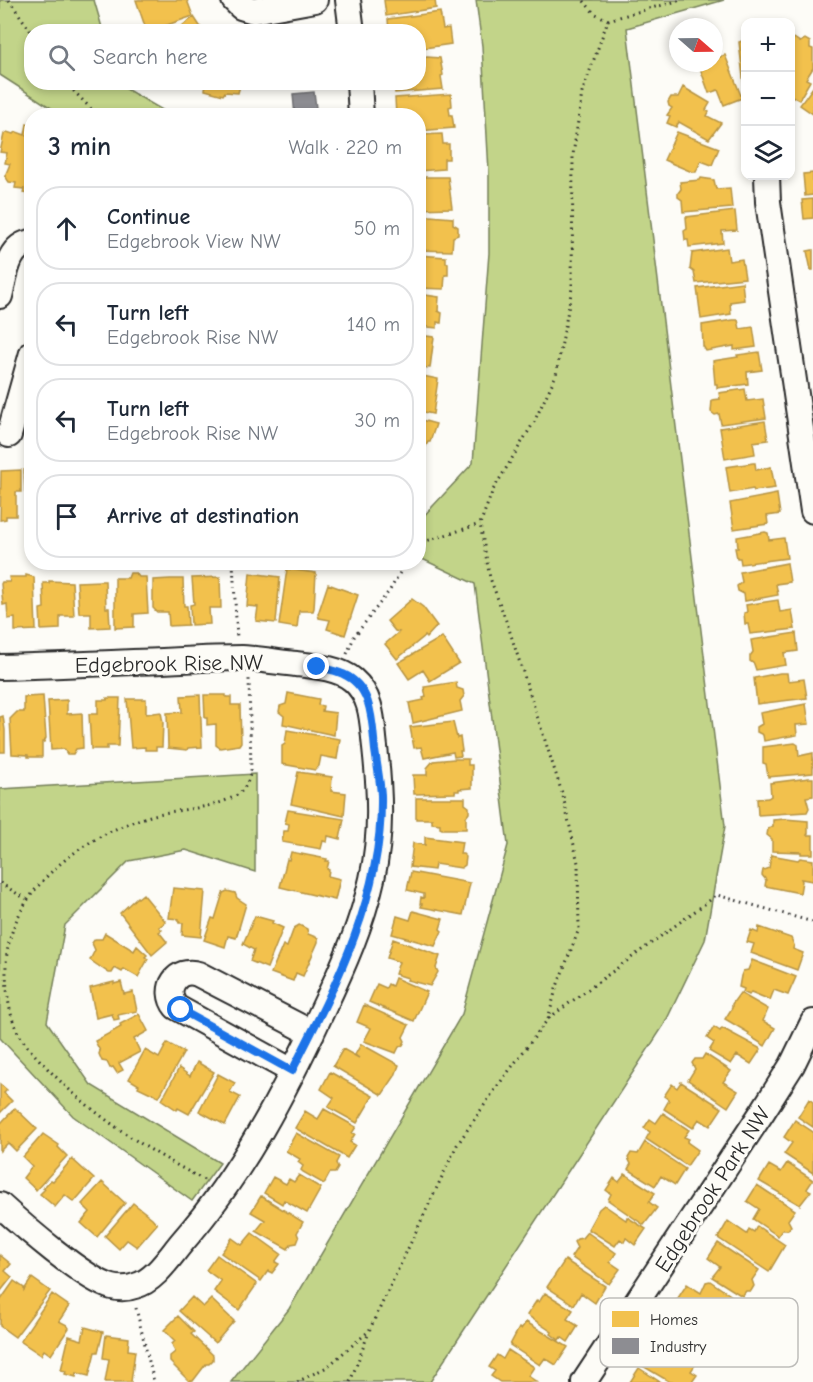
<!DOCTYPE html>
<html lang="en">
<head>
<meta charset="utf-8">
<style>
  body { margin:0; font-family:"Comic Neue",sans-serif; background:#f2f2f3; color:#1f2937 }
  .controls { position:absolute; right:18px; top:18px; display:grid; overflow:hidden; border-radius:12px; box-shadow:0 3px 9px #0003 }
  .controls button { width:54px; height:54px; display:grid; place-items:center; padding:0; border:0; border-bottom:2px solid #e0e1e3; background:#fff; color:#1f2937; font:30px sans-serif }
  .compass { position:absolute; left:669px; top:18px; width:54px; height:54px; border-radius:50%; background:#fff; box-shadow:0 3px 9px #0003; rotate:110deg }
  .stop { position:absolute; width:18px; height:18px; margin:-14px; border:4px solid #1a73e8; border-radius:50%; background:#fff }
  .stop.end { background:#1a73e8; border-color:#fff; box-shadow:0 2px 6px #0008 }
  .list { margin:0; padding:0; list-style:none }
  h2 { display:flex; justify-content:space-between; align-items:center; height:78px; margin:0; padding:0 24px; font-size:26px }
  h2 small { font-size:20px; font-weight:400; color:#747a83 }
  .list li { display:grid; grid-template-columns:39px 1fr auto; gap:18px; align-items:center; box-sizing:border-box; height:84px; margin:0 12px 12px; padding:0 12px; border:2px solid #e0e1e3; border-radius:24px }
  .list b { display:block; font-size:22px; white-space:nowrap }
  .list p { margin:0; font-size:20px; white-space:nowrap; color:#747a83 }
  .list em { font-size:20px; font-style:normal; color:#747a83 }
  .icon { flex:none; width:33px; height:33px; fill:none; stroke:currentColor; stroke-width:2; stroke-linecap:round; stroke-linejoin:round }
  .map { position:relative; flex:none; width:813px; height:1382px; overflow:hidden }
  .search { position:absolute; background:#fff; box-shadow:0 3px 9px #0003; left:24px; top:24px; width:402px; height:66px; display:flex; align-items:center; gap:15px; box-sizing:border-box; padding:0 21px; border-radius:24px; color:#747a83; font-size:22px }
  .panel { position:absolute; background:#fff; box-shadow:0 3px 9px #0003; left:24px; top:108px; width:402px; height:462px; border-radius:24px }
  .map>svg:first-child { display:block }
  .green { fill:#c2d489; stroke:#76805a; stroke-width:1.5 }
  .homes { fill:#f2c14e; stroke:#b69444; stroke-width:1.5 }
  .industry { fill:#8d8d92; stroke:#707073; stroke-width:1.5 }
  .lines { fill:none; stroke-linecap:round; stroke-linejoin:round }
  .minor-casing { stroke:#2b2b2b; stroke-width:28 }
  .path { stroke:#2b2b2b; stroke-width:3; stroke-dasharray:1.5 4.5; stroke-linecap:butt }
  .minor { stroke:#fdfcf7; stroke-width:24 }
  .route { stroke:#1a73e8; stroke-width:8 }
  .labels { text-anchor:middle; stroke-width:6; stroke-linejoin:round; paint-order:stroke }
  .street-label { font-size:22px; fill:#2b2b2b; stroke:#fdfcf7 }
  .key { fill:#fdfcf7; stroke:#bebdba; stroke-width:1.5 }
  .key-label { font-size:16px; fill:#2b2b2b }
</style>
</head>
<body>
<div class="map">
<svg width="813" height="1382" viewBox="0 0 813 1382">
  <rect width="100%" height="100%" fill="#fdfcf7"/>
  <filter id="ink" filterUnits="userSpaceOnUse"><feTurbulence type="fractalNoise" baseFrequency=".0167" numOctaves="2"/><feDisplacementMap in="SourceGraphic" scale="12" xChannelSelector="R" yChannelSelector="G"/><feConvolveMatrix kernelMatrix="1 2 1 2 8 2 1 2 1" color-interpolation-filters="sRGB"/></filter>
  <g filter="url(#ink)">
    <path class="green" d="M 0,0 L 94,0 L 103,31 L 32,32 L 32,82 L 116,83 L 171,115 L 62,115 L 0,75 Z
      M 476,0 L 724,0 L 627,28 L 725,826 L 705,940 L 664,1025 L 430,1382 L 231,1382 L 289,1309 L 462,1014 L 508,845 L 475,584 L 418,557 L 419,521 L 473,463 L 489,253 L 489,172 L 482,46 Z
      M 255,774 L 255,872 L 186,850 L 129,861 L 65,925 L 47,1022 L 91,1085 L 220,1163 L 192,1201 L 73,1116 L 0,1038 L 0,789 Z"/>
    <path class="homes" d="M 136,0 L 187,0 L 193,16 L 147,32 Z
      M 384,0 L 435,0 L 436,8 L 386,16 Z
      M 440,12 L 443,29 L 449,28 L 451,44 L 418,49 L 418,32 L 389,32 L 388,19 Z
      M 194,17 L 204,32 L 173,32 L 179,28 Z
      M 794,38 L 800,42 L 805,39 L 810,42 L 810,48 L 813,49 L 813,68 L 806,79 L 810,81 L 799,100 L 790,95 L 790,45 Z
      M 742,41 L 746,41 L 745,95 L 739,42 Z
      M 725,55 L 742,98 L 724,105 L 718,90 L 709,93 L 699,65 L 714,63 L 714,59 Z
      M 427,57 L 440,58 L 443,75 L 441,76 L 443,89 L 395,93 L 394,82 L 418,82 L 418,58 Z
      M 206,82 L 241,82 L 238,93 L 225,92 L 223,95 L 205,90 Z
      M 292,82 L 324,82 L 324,83 L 293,88 Z
      M 683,87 L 710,103 L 706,110 L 709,112 L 707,116 L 721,123 L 709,139 L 679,122 L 676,127 L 667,123 L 670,116 L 667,115 L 672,108 L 669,106 L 668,102 L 671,97 L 678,97 Z
      M 813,87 L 813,114 L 800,105 Z
      M 451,94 L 452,106 L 449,107 L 450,115 L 452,115 L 454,128 L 418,131 L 418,116 L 396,116 L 395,98 Z
      M 27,124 L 32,125 L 32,195 L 23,193 L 24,189 L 15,188 L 16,183 L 9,182 L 5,176 L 10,164 L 5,163 L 7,153 L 0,152 L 4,134 L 7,132 L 13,134 L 17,132 L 25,135 Z
      M 677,132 L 719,148 L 712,165 L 701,161 L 696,172 L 692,172 L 664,160 Z
      M 442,134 L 443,144 L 449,144 L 449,159 L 444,159 L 444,169 L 418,171 L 418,135 Z
      M 813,173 L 813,195 L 805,196 L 803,174 Z
      M 418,175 L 421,177 L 448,177 L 452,208 L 418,209 Z
      M 701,178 L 714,180 L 716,189 L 730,188 L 732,208 L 683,212 L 682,200 L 678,197 L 678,193 L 681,189 L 680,182 L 700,180 Z
      M 813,199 L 813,218 L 804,219 L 802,200 Z
      M 735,211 L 737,230 L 722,231 L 723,243 L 689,247 L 688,240 L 685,240 L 684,231 L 687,229 L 686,217 Z
      M 418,215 L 453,218 L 453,224 L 458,227 L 458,235 L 453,237 L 452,251 L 418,250 Z
      M 727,248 L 729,261 L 742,259 L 745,278 L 696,283 L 694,272 L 690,269 L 692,253 Z
      M 813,250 L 813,270 L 811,270 L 807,251 Z
      M 418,255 L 446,257 L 446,263 L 448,263 L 448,275 L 445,275 L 444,289 L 418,288 Z
      M 742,282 L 744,300 L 730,302 L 731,314 L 701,319 L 697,288 Z
      M 418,294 L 439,297 L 438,311 L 442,313 L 441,323 L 437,322 L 437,328 L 418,326 Z
      M 733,320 L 738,320 L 740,329 L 753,327 L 756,347 L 734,350 L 734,346 L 706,351 L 703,346 L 702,325 Z
      M 418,335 L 434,337 L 430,368 L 418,367 Z
      M 759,352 L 762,370 L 747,372 L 748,384 L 717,388 L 717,384 L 715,384 L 713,361 L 738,357 L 737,355 Z
      M 418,375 L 438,379 L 433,414 L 418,411 Z
      M 745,389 L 747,401 L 763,399 L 766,418 L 721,424 L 719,414 L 715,415 L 711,412 L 712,400 L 720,399 L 719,393 Z
      M 418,419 L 436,424 L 430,442 L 428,442 L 419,460 Z
      M 765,421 L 768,440 L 753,442 L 755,454 L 725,459 L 720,428 Z
      M 753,463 L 755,463 L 756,470 L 771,467 L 775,488 L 754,491 L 753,489 L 730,493 L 726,467 Z
      M 32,469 L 32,518 L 31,518 L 30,491 L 25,492 L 24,470 Z
      M 21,470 L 21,492 L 16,492 L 16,516 L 6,516 L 6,519 L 0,520 L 1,471 Z
      M 777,494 L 780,514 L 767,516 L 768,524 L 734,529 L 730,503 Z
      M 765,532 L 768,533 L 769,540 L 784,538 L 787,558 L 741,564 L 740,558 L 737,558 L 735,548 L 738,548 L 737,537 Z
      M 787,563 L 790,582 L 776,584 L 778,595 L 745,601 L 744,594 L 738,591 L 737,586 L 742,582 L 740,572 Z
      M 287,569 L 316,573 L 314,608 L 313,611 L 299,611 L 297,628 L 279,625 Z
      M 130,573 L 136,573 L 139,577 L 146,577 L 148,613 L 134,614 L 134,627 L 115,628 L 115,578 L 128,578 Z
      M 250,573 L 280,577 L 276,623 L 256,621 L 258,607 L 247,606 Z
      M 26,575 L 34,577 L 36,630 L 15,631 L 15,618 L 8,619 L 7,604 L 3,605 L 1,584 L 2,582 L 10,582 L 9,577 L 26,577 Z
      M 220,577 L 221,608 L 209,608 L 210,624 L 191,625 L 190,605 L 194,604 L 192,578 Z
      M 170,579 L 183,579 L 184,606 L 187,606 L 188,625 L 169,626 L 168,612 L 157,612 L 153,608 L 153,580 Z
      M 49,581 L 72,582 L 74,616 L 60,616 L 60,629 L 41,630 L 40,609 L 44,608 L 43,583 L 49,583 Z
      M 101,581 L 105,581 L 106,608 L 109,608 L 110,627 L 91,628 L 91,613 L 79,613 L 77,582 Z
      M 328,584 L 358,595 L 345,635 L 327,629 L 330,620 L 319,618 L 318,614 Z
      M 412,599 L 423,607 L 437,626 L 426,638 L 425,636 L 397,659 L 385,644 L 399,632 L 395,631 L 387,621 Z
      M 778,600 L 780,612 L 792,610 L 795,629 L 750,634 L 748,624 L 745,624 L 744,613 L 747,612 L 746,605 Z
      M 796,633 L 798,651 L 784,653 L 786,665 L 756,670 L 754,664 L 750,661 L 750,656 L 753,652 L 751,640 Z
      M 442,637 L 459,663 L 430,681 L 423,670 L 409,679 L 398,663 Z
      M 780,673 L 787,673 L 788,681 L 804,679 L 807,698 L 757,704 L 754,678 Z
      M 456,682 L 457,688 L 463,690 L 464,696 L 460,701 L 462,711 L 413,723 L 409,703 L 424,700 L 423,698 L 426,697 L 424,687 Z
      M 288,693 L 319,699 L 318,705 L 323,706 L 322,711 L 336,713 L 334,735 L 283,724 L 284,716 L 279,712 L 280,706 L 286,704 Z
      M 200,695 L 202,747 L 188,748 L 187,750 L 168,748 L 167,713 L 182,712 L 181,696 Z
      M 204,695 L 226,695 L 226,697 L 231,697 L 231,705 L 240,705 L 241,742 L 239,745 L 220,748 L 216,745 L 216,724 L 207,725 L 207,718 L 205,718 Z
      M 43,696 L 46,738 L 44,742 L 42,742 L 42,757 L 28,757 L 28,755 L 12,754 L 10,719 L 17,712 L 24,712 L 24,697 Z
      M 107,698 L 120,698 L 118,746 L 107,746 L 107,749 L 91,749 L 89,714 L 98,714 L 98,700 L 107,700 Z
      M 127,699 L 146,699 L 146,714 L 161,712 L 163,723 L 162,747 L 156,747 L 156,750 L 145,750 L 145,747 L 131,748 Z
      M 67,700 L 67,714 L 82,713 L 83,748 L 76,749 L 73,754 L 67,754 L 64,749 L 51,750 L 48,701 Z
      M 806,704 L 809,724 L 796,725 L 797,735 L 764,741 L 763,735 L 757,732 L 757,727 L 762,724 L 760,713 Z
      M 3,716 L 5,730 L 5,752 L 0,752 L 0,717 Z
      M 453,722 L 457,738 L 460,737 L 462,751 L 460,751 L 461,756 L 454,757 L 453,752 L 424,758 L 421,747 L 414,748 L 410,727 Z
      M 287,730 L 340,739 L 337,759 L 321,756 L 319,766 L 315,770 L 282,764 L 282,746 L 285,744 Z
      M 795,743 L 798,745 L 799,756 L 813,753 L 813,773 L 768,777 L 766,764 L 763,763 L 763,747 Z
      M 454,759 L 468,759 L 468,765 L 472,765 L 472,788 L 459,789 L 459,791 L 455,791 L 455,793 L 414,794 L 413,775 L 427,775 L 427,768 L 433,761 Z
      M 298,772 L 332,777 L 331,791 L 346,793 L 344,816 L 291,804 Z
      M 809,778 L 813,778 L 813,796 L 806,797 L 809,808 L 807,812 L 758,815 L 757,799 L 768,798 L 771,796 L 770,783 Z
      M 416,798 L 465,798 L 465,804 L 469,807 L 469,813 L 466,817 L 466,829 L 442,829 L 440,828 L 440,824 L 432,823 L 432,819 L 416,819 Z
      M 288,810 L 344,819 L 340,839 L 328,836 L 327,842 L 323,841 L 321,849 L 282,842 L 284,831 L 288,831 L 289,824 L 285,823 Z
      M 785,819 L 808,821 L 808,833 L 807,835 L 813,835 L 813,854 L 801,854 L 801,852 L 772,851 L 772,839 L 767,835 L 768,829 L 773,826 L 773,820 Z
      M 425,837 L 462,842 L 460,854 L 463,854 L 466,857 L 465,865 L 461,868 L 435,864 L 434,870 L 410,867 L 413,843 L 425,845 Z
      M 291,852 L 327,859 L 326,861 L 329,861 L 327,869 L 329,870 L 328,876 L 340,879 L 335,900 L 280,887 L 287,859 L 289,860 Z
      M 771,855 L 798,860 L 800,858 L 813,860 L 813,881 L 801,879 L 802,881 L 800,893 L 765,886 L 766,880 L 762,875 L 763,870 L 769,868 Z
      M 411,872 L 470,883 L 463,915 L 421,907 L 422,904 L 420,904 L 421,897 L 424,898 L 424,894 L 407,890 Z
      M 173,888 L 205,891 L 201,937 L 182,935 L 183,923 L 179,923 L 179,919 L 169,918 Z
      M 227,891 L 235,893 L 237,898 L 246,904 L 236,938 L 228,936 L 225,947 L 204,940 L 212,918 L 215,919 L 223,893 Z
      M 143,894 L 166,922 L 159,927 L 162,930 L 159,932 L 167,942 L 152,955 L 120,913 L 137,897 L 138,898 Z
      M 413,911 L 443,919 L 440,929 L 442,931 L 435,946 L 392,934 L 397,916 L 410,920 Z
      M 255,916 L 273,921 L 272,923 L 283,928 L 267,968 L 250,961 L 254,950 L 243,944 Z
      M 299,925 L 307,929 L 308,934 L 318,938 L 318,942 L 303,976 L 296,973 L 293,981 L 271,973 L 283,945 L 287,947 L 294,928 Z
      M 759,927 L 791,938 L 794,945 L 793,949 L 803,953 L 797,970 L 751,953 L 754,944 L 747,942 L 751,930 L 758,933 Z
      M 105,933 L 134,951 L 137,946 L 147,955 L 145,957 L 148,959 L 138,977 L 124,969 L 122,972 L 115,968 L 112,973 L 109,973 L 90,960 L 95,950 L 92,943 L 95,939 L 102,939 Z
      M 393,939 L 440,956 L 436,968 L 438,972 L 430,986 L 407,980 L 408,978 L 395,974 L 399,962 L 387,958 Z
      M 752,960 L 796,977 L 788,995 L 774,990 L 770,1000 L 751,992 L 749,995 L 743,992 L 744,989 L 739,987 L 741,976 L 743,971 L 748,970 Z
      M 395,978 L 427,992 L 414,1021 L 369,1002 L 377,984 L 386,988 L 388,984 L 392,986 Z
      M 114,982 L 114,984 L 121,982 L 124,994 L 133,992 L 137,1011 L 118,1015 L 119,1019 L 114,1020 L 112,1014 L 96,1018 L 90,988 Z
      M 740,993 L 768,1009 L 763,1021 L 775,1028 L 765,1046 L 748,1035 L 749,1033 L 725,1019 L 732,1008 L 732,1004 Z
      M 364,1005 L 409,1025 L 403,1037 L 405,1041 L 403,1045 L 399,1047 L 396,1053 L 364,1041 L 371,1028 L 357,1022 Z
      M 139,1014 L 148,1031 L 134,1039 L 140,1052 L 119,1063 L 123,1070 L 117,1073 L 113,1067 L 110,1068 L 107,1062 L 102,1061 L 99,1054 L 100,1051 L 95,1041 L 121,1027 L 120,1024 Z
      M 714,1027 L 720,1031 L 722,1028 L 761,1049 L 751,1064 L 737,1055 L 731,1064 L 709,1051 L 714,1043 L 707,1038 Z
      M 167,1043 L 184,1052 L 159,1097 L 138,1087 L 139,1085 L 129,1079 L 145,1050 L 159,1058 Z
      M 361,1044 L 399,1065 L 395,1076 L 382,1095 L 333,1066 L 343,1049 L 359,1058 L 355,1055 Z
      M 705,1054 L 731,1071 L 723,1082 L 738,1091 L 728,1107 L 688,1080 L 695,1069 L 692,1063 L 695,1059 L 702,1059 Z
      M 197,1062 L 214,1072 L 189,1114 L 178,1108 L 177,1110 L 162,1100 L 179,1068 L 190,1076 Z
      M 330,1072 L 373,1096 L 357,1123 L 328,1107 L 334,1098 L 321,1089 Z
      M 218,1074 L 235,1083 L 230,1092 L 240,1097 L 225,1125 L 199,1111 Z
      M 681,1082 L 722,1108 L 710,1126 L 699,1119 L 693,1128 L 664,1109 L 669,1100 L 664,1096 L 672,1084 L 677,1088 Z
      M 0,1084 L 7,1090 L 4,1093 L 12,1101 L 0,1113 Z
      M 809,1099 L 813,1102 L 813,1127 L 798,1117 Z
      M 15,1108 L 37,1129 L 16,1151 L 8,1143 L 0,1151 L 0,1124 Z
      M 324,1109 L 356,1127 L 352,1133 L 355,1134 L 350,1142 L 355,1145 L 347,1158 L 295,1128 L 305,1111 L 318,1119 Z
      M 663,1113 L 689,1130 L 684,1137 L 689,1139 L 687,1142 L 698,1150 L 687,1166 L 646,1139 L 650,1132 L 644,1128 L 650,1119 L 656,1123 Z
      M 795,1120 L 813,1132 L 813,1173 L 784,1154 L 792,1143 L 784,1137 Z
      M 296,1133 L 339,1157 L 336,1163 L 338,1168 L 335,1173 L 330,1173 L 324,1184 L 303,1172 L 301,1170 L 303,1166 L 298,1162 L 300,1159 L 286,1151 Z
      M 43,1134 L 59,1145 L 58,1147 L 67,1156 L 36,1190 L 23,1178 L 32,1166 L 23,1157 Z
      M 645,1142 L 685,1169 L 675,1185 L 661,1176 L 655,1186 L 628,1169 L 631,1164 L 628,1158 L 631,1153 L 638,1154 Z
      M 72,1159 L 94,1179 L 74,1202 L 65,1195 L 55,1207 L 40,1194 L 45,1189 L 43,1188 L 51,1180 L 53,1181 Z
      M 787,1163 L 813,1180 L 807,1189 L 811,1191 L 800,1205 L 759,1181 L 769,1165 L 781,1172 Z
      M 625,1174 L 655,1193 L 649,1202 L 657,1208 L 644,1225 L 608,1200 L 611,1194 L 606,1190 L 614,1178 L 619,1182 Z
      M 299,1175 L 321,1188 L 307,1213 L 284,1200 L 282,1204 L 264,1193 L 273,1177 L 286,1184 L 289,1179 L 294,1182 Z
      M 102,1182 L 125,1203 L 97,1237 L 81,1223 L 90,1212 L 82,1204 Z
      M 757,1185 L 795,1210 L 788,1220 L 791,1226 L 788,1230 L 782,1230 L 778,1236 L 753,1219 L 759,1209 L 747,1201 Z
      M 261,1196 L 303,1222 L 297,1233 L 299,1238 L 297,1243 L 291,1244 L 288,1249 L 256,1231 L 265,1220 L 251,1212 Z
      M 133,1203 L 152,1218 L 157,1224 L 137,1247 L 127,1240 L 119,1249 L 105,1236 Z
      M 604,1205 L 626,1220 L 627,1217 L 646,1229 L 635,1245 L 626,1238 L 624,1242 L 620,1239 L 615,1246 L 588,1229 L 599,1209 Z
      M 728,1221 L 747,1234 L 749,1229 L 754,1232 L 757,1226 L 785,1245 L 769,1272 L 718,1238 Z
      M 587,1232 L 616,1253 L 610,1262 L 620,1269 L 609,1284 L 571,1257 L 577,1248 L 574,1242 L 577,1239 L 582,1238 Z
      M 252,1233 L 281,1254 L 275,1262 L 279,1264 L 272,1273 L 268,1271 L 261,1281 L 221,1253 L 232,1238 L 242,1245 Z
      M 718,1243 L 759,1270 L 752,1280 L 754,1286 L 751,1291 L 746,1291 L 742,1296 L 712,1277 L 720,1267 L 708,1258 Z
      M 0,1255 L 11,1264 L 5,1271 L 12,1277 L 0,1292 Z
      M 217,1255 L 257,1284 L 239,1310 L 214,1291 L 221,1281 L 206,1270 Z
      M 565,1260 L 605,1286 L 595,1303 L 581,1293 L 574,1305 L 547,1287 Z
      M 32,1278 L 50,1291 L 15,1337 L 0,1326 L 0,1301 L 14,1281 L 24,1288 L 24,1290 Z
      M 710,1281 L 739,1301 L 741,1311 L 730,1328 L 720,1330 L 676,1301 L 687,1284 L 701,1293 L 706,1282 Z
      M 545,1293 L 573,1310 L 567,1319 L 578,1326 L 568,1342 L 561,1337 L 559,1340 L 551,1334 L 552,1332 L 527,1315 L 537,1300 L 539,1302 Z
      M 52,1294 L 69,1306 L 59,1321 L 67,1325 L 69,1328 L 51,1355 L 44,1350 L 41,1355 L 20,1341 Z
      M 192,1297 L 203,1307 L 211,1299 L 234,1321 L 215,1343 L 179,1311 Z
      M 178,1316 L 194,1332 L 191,1334 L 213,1355 L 213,1360 L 209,1364 L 206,1364 L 193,1381 L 189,1381 L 170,1362 L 170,1356 L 175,1352 L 172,1344 L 175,1341 L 164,1330 Z
      M 526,1322 L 568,1347 L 556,1365 L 545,1358 L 540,1365 L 510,1345 L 519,1328 L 521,1329 Z
      M 85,1327 L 103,1332 L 98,1352 L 95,1352 L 89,1376 L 77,1373 L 76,1377 L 65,1374 L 66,1371 L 61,1370 L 69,1336 L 82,1340 Z
      M 106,1335 L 129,1338 L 128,1350 L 135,1351 L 131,1382 L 105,1382 L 109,1359 L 103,1358 Z
      M 672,1346 L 697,1362 L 691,1371 L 697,1375 L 692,1382 L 670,1382 L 641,1365 L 652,1348 L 664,1355 Z
      M 508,1350 L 534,1367 L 528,1376 L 537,1382 L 500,1382 L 491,1376 L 495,1371 L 489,1367 L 497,1355 L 503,1359 Z
      M 639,1368 L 660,1382 L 630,1382 Z"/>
    <path class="industry" d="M 314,92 L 317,116 L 295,116 L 293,94 Z"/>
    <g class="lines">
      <defs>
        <path id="minor" d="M 234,0 L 241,7 L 254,11 L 315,0
          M 348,0 L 352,32
          M 359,82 L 361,116
          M 767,176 L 768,202 L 813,511
          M 0,296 C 5,277 7,245 32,242
          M 9,435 L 32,353
          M 0,667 C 44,666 89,664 133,662 C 169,661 206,658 242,658 C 260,659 278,662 296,664 C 314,666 339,668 353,680 C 373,697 372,723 375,747 C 380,793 382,833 372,879 C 362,924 343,967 323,1009 C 286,1089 242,1174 183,1241 C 170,1256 155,1281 135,1286 C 127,1289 120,1289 112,1287 C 85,1280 22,1225 0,1205
          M 292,1071 L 176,1007 C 162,989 177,967 198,974 L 312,1033
          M 584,1382 L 763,1111 L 792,1065 L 813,1022"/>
      </defs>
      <use href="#minor" class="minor-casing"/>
      <path class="path" d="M 9,0 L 32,33
        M 608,20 L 681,0
        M 65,82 L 98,116
        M 418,546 L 423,542 L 480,524
        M 233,562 L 237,639
        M 347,654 L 354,637 L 390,590 L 406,562
        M 0,883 L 26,899
        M 549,1018 L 717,895 L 813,922
        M 204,1180 C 146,1149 96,1118 49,1070 C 39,1059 28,1049 20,1036 C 9,1018 7,994 6,974 C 3,895 78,838 147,817 C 175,808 209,811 235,796 C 245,791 249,780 251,770 L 249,679
        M 136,1308 L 154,1382
        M 297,1382 L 327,1367 L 369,1331 L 457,1145 L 496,1088 L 548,1019 L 556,989 L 579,929 L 578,863 L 563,796 L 508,626 L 490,578 L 480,524 L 493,490 L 534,422 L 556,375 L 572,288 L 573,155 L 582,93 L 608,20 L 594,13 L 583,0
        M 350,1382 L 369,1332"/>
      <use href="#minor" class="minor"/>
    </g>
  </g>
  <g class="lines" filter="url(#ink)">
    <path class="route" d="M 181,1010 L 292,1071 C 336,985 383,895 381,795 C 380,780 377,765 375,750 C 372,722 373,687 343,674 C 335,670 326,669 317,667"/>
  </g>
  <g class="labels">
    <g class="street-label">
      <text transform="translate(169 663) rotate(-1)" y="8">Edgebrook Rise NW</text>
      <text transform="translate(712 1189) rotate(-57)" y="8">Edgebrook Park NW</text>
    </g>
  </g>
  <rect x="600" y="1298" width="198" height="69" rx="9" class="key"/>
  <rect x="612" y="1311" width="27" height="16" fill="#f2c14e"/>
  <rect x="612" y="1338" width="27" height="16" fill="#8d8d92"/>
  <g class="key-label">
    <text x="650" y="1325">Homes</text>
    <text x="650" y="1352">Industry</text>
  </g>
</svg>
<div class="controls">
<button>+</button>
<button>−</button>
<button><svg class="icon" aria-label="layers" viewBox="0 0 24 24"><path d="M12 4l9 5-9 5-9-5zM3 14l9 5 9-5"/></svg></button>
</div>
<svg class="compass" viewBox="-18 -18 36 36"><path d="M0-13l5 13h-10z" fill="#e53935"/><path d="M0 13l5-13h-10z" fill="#747a83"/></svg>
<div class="stop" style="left:181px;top:1010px"></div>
<div class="stop end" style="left:317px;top:667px"></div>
<div class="search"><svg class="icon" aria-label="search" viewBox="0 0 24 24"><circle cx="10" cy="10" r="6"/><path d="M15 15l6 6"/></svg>Search here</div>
<section class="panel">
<h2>3 min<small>Walk · 220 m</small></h2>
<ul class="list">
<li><svg class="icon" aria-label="ahead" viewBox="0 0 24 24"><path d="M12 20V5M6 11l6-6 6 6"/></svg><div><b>Continue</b><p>Edgebrook View NW</p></div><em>50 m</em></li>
<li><svg class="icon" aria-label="left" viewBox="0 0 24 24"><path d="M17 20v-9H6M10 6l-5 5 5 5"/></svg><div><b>Turn left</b><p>Edgebrook Rise NW</p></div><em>140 m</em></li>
<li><svg class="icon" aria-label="left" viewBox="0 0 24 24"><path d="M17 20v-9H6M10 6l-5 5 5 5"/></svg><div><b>Turn left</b><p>Edgebrook Rise NW</p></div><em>30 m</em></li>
<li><svg class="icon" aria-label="arrive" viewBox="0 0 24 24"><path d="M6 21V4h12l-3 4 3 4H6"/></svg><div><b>Arrive at destination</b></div></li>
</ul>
</section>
</div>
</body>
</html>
